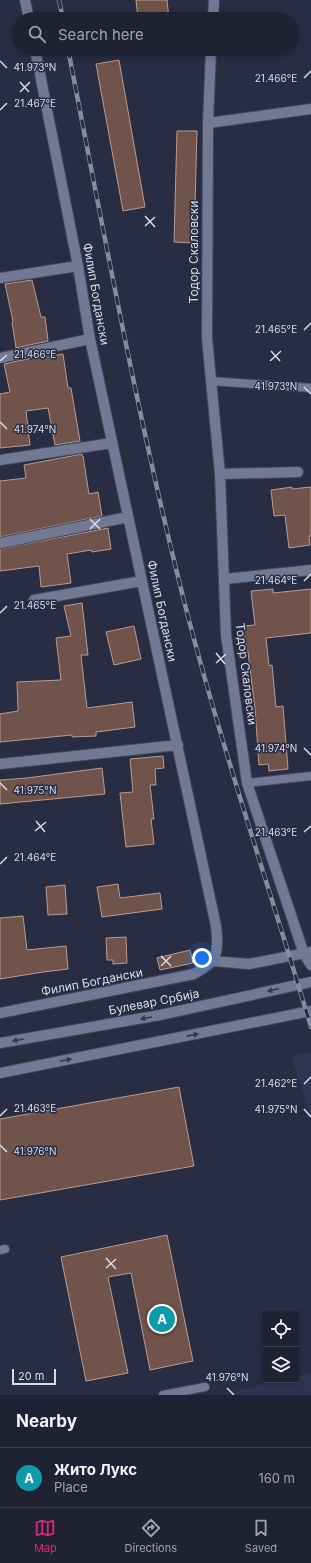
<!DOCTYPE html>
<html lang="en">
<head>
<meta charset="utf-8">
<style>
  body { margin:0; font-family:Inter,sans-serif; background:#262a3a; color:#f1f3f6 }
  .controls { position:absolute; right:12px; bottom:12px; display:grid; overflow:hidden; border-radius:0px; box-shadow:0 2px 6px #0003 }
  .controls button { width:36px; height:36px; display:grid; place-items:center; padding:0; border:0; border-bottom:1px solid #3c3f4d; background:#1e2232; color:#f1f3f6; font:20px sans-serif }
  .scale { position:absolute; left:12px; bottom:10px; width:44px; box-sizing:border-box; padding-left:4px; border:2px solid #d7dcea; border-top:0; font-size:11px; line-height:14px; white-space:nowrap; color:#d7dcea; -webkit-text-stroke:3px #282d43; paint-order:stroke }
  .you { position:absolute; left:202px; top:958px; width:14px; height:14px; margin:-10px; border:3px solid #fff; border-radius:50%; background:#1a73e8; box-shadow:0 0 0 6px #1a73e833 }
  .badge { display:grid; place-items:center; width:26px; height:26px; border-radius:50%; background:#db2777; color:#fff; font-size:13px; font-weight:700 }
  .pin { position:absolute; translate:-50% -50%; border:2px solid #fff; box-shadow:0 1px 4px #0006 }
  .list { margin:0; padding:0; list-style:none }
  h2 { display:flex; justify-content:space-between; align-items:center; height:52px; margin:0; padding:0 16px; font-size:17px }
  h2 small { font-size:13px; font-weight:400; color:#a1a4ac }
  .list li { display:grid; grid-template-columns:26px 1fr auto; gap:12px; align-items:center; box-sizing:border-box; height:60px; padding:0 16px; border-top:1px solid #3c3f4d }
  .list b { display:block; font-size:15px; white-space:nowrap }
  .list p { margin:0; font-size:13px; white-space:nowrap; color:#a1a4ac }
  .list em { font-size:13px; font-style:normal; color:#a1a4ac }
  .icon { flex:none; width:22px; height:22px; fill:none; stroke:currentColor; stroke-width:2; stroke-linecap:round; stroke-linejoin:round }
  .map { position:relative; flex:none; width:311px; height:1395px; overflow:hidden }
  .search { position:absolute; background:#1e2232; box-shadow:0 2px 6px #0003; left:12px; right:12px; top:12px; height:44px; display:flex; align-items:center; gap:10px; box-sizing:border-box; padding:0 14px; border-radius:22px; color:#a1a4ac; font-size:15px }
  .sheet { height:112px; background:#1e2232 }
  nav { display:flex; justify-content:space-around; align-items:center; box-sizing:border-box; height:56px; border-top:1px solid #3c3f4d; background:#1e2232; font-size:11px; color:#a1a4ac }
  nav a { display:grid; justify-items:center; gap:2px }
  nav .on { color:#db2777 }
  .map>svg:first-child { display:block }
  .built { fill:#2e3551 }
  .building { fill:#70534a; stroke:#bb9b90 }
  .lines { fill:none; stroke-linecap:round; stroke-linejoin:round }
  .service-casing { stroke:#44495b; stroke-width:10 }
  .minor-casing { stroke:#44495b; stroke-width:12 }
  .tertiary-casing { stroke:#44495b; stroke-width:12 }
  .service { stroke:#727994; stroke-width:8 }
  .minor { stroke:#727994; stroke-width:10 }
  .tertiary { stroke:#727994; stroke-width:10 }
  .rail-casing { stroke:#868b9d; stroke-width:4.5 }
  .rail { stroke:#282d43; stroke-width:3; stroke-dasharray:9; stroke-linecap:butt }
  .oneway { fill:#33384f }
  .ticks { fill:none; stroke:#d7dcea; stroke-width:1.5 }
  .labels { text-anchor:middle; stroke-width:3; stroke-linejoin:round; paint-order:stroke }
  .street-label { font-size:12px; fill:#d7dcea; stroke:#282d43 }
  .ticks-label { font-size:10px; text-anchor:middle; fill:#d7dcea; stroke:#282d43; stroke-width:3; stroke-linejoin:round; paint-order:stroke }
</style>
</head>
<body>
<div class="map">
<svg width="311" height="1395" viewBox="0 0 311 1395">
  <rect width="100%" height="100%" fill="#282d43"/>
  <path class="built" d="M 311,1052 L 311,1120 L 292,1057 Z
    M 311,1373 L 311,1395 L 232,1395 L 232,1392 L 283,1380 L 296,1380 L 296,1377 Z"/>
  <path class="building" d="M 136,0 L 167,0 L 169,19 L 138,19 Z
    M 119,60 L 145,207 L 123,211 L 96,64 Z
    M 177,131 L 197,131 L 194,243 L 174,242 Z
    M 32,280 L 41,317 L 45,317 L 48,341 L 16,348 L 12,322 L 13,321 L 5,284 Z
    M 50,354 L 51,356 L 63,354 L 68,388 L 71,388 L 80,441 L 55,445 L 48,408 L 26,411 L 30,445 L 0,448 L 0,394 L 10,392 L 4,364 Z
    M 82,454 L 82,456 L 83,456 L 89,494 L 98,492 L 102,516 L 0,537 L 0,481 L 26,478 L 24,465 Z
    M 292,487 L 292,489 L 311,487 L 311,536 L 309,536 L 310,545 L 289,548 L 285,515 L 274,516 L 271,490 Z
    M 108,528 L 111,549 L 92,552 L 91,550 L 67,554 L 71,583 L 41,587 L 39,566 L 0,571 L 0,549 Z
    M 273,589 L 273,593 L 311,589 L 311,633 L 266,638 L 269,666 L 272,665 L 276,707 L 283,706 L 288,769 L 269,771 L 268,764 L 259,765 L 255,709 L 248,652 L 246,652 L 243,626 L 255,625 L 251,591 Z
    M 82,603 L 88,655 L 81,655 L 87,708 L 132,702 L 135,727 L 96,732 L 96,736 L 72,737 L 72,735 L 0,742 L 0,714 L 18,711 L 17,682 L 61,680 L 56,638 L 71,636 L 64,606 Z
    M 134,626 L 141,659 L 114,665 L 106,632 Z
    M 163,756 L 164,768 L 155,769 L 156,785 L 150,785 L 154,819 L 151,819 L 154,844 L 126,847 L 120,793 L 133,792 L 130,759 Z
    M 102,768 L 105,794 L 0,804 L 0,780 L 27,778 Z
    M 118,884 L 120,898 L 160,893 L 162,909 L 102,917 L 97,887 Z
    M 65,885 L 67,914 L 48,915 L 46,887 Z
    M 23,916 L 27,950 L 66,946 L 68,969 L 43,972 L 0,979 L 0,918 Z
    M 126,937 L 127,963 L 113,964 L 113,960 L 107,960 L 106,938 Z
    M 190,950 L 193,963 L 160,970 L 157,958 Z
    M 179,1087 L 194,1166 L 0,1200 L 0,1119 Z
    M 167,1235 L 193,1361 L 150,1370 L 131,1273 L 108,1277 L 128,1373 L 86,1381 L 61,1257 Z"/>
  <g class="lines">
    <defs>
      <path id="service" d="M 211,381 L 311,388
        M 247,783 L 311,776
        M 0,1250 L 5,1249
        M 163,1395 L 205,1387"/>
      <path id="minor" d="M 25,0 L 29,19
        M 213,19 L 214,0
        M 211,49 L 208,123 L 207,338 L 220,474 L 226,635 L 247,783 L 304,954 L 311,965
        M 208,123 L 311,109
        M 0,278 L 78,266
        M 0,358 L 90,339
        M 0,460 L 112,443
        M 220,474 L 298,472
        M 1,543 L 128,517
        M 225,579 L 311,570
        M 34,600 L 142,581
        M 0,764 L 178,745
        M 213,961 L 249,964 L 311,952
        M 0,1013 L 194,974 C 218,961 219,952 216,926 L 90,339 L 78,266 L 35,49"/>
      <path id="tertiary" d="M 0,1043 L 160,1015 L 311,982
        M 0,1073 L 311,1011"/>
    </defs>
    <use href="#service" class="service-casing"/>
    <use href="#minor" class="minor-casing"/>
    <use href="#tertiary" class="tertiary-casing"/>
    <use href="#service" class="service"/>
    <use href="#minor" class="minor"/>
    <use href="#tertiary" class="tertiary"/>
    <defs>
      <path id="rail" d="M 59,0 L 63,19
        M 68,49 C 103,228 136,408 180,585 C 217,734 267,880 311,1027"/>
    </defs>
    <use href="#rail" class="rail-casing"/>
    <use href="#rail" class="rail"/>
  </g>
  <defs><path id="oneway-solid" d="M-6-.8H1V-3.2L6.5 0L1 3.2V.8H-6Z"/></defs>
  <g class="oneway">
    <use href="#oneway-solid" transform="translate(273 990) rotate(167)"/>
    <use href="#oneway-solid" transform="translate(146 1018) rotate(170)"/>
    <use href="#oneway-solid" transform="translate(193 1035) rotate(-11)"/>
    <use href="#oneway-solid" transform="translate(18 1040) rotate(170)"/>
    <use href="#oneway-solid" transform="translate(66 1060) rotate(-11)"/>
  </g>
  <path class="ticks" d="M 0,61 L 7,68M 304,78 L 311,71M 20,82 L 29,92M 20,92 L 30,82M 0,110 L 7,103M 145,216 L 155,227M 145,226 L 155,217M 304,330 L 311,323M 271,351 L 280,361M 0,361 L 7,355M 270,361 L 281,351M 304,387 L 311,394M 0,422 L 7,429M 90,519 L 100,529M 90,529 L 100,519M 304,581 L 311,574M 0,613 L 7,606M 216,653 L 225,664M 216,663 L 226,654M 304,748 L 311,755M 0,783 L 7,790M 36,821 L 45,832M 35,831 L 46,822M 304,832 L 311,826M 0,864 L 7,857M 161,956 L 171,966M 161,966 L 171,956M 304,1084 L 311,1077M 304,1109 L 311,1117M 0,1116 L 7,1109M 0,1145 L 7,1152M 106,1258 L 116,1269M 106,1268 L 116,1259M 227,1388 L 234,1395"/>
  <g class="labels">
    <g class="street-label">
      <text transform="translate(194 252) rotate(-90)" y="4">Тодор Скаловски</text>
      <text transform="translate(96 294) rotate(80)" y="4">Филип Богдански</text>
      <text transform="translate(162 611) rotate(78)" y="4">Филип Богдански</text>
      <text transform="translate(246 674) rotate(83)" y="4">Тодор Скаловски</text>
      <text transform="translate(92 982) rotate(-11)" y="4">Филип Богдански</text>
      <text transform="translate(154 1002) rotate(-11)" y="4">Булевар Србија</text>
    </g>
  </g>
  <g class="ticks-label">
    <text x="35" y="71">41.973°N</text>
    <text x="276" y="82">21.466°E</text>
    <text x="35" y="107">21.467°E</text>
    <text x="276" y="333">21.465°E</text>
    <text x="35" y="358">21.466°E</text>
    <text x="276" y="390">41.973°N</text>
    <text x="35" y="433">41.974°N</text>
    <text x="276" y="584">21.464°E</text>
    <text x="35" y="609">21.465°E</text>
    <text x="276" y="752">41.974°N</text>
    <text x="35" y="794">41.975°N</text>
    <text x="276" y="836">21.463°E</text>
    <text x="35" y="861">21.464°E</text>
    <text x="276" y="1087">21.462°E</text>
    <text x="35" y="1112">21.463°E</text>
    <text x="276" y="1113">41.975°N</text>
    <text x="35" y="1155">41.976°N</text>
    <text x="227" y="1381">41.976°N</text>
  </g>
</svg>
<div class="controls">
<button><svg class="icon" aria-label="locate" viewBox="0 0 24 24"><circle cx="12" cy="12" r="6"/><path d="M12 2v4M12 18v4M2 12h4M18 12h4"/></svg></button>
<button><svg class="icon" aria-label="layers" viewBox="0 0 24 24"><path d="M12 4l9 5-9 5-9-5zM3 14l9 5 9-5"/></svg></button>
</div>
<div class="scale">20 m</div>
<div class="you"></div>
<div class="pin badge" style="left:162px;top:1319px;background:#0f9aa8">A</div>
<div class="search"><svg class="icon" aria-label="search" viewBox="0 0 24 24"><circle cx="10" cy="10" r="6"/><path d="M15 15l6 6"/></svg>Search here</div>
</div>
<section class="sheet">
<h2>Nearby<small></small></h2>
<ul class="list">
<li><span class="badge" style="background:#0f9aa8">A</span><div><b>Жито Лукс</b><p>Place</p></div><em>160 m</em></li>
</ul>
</section>
<nav>
<a class="on"><svg class="icon" aria-label="map" viewBox="0 0 24 24"><path d="M3 6l6-2 6 2 6-2v14l-6 2-6-2-6 2zM9 4v14M15 6v14"/></svg>Map</a>
<a><svg class="icon" aria-label="directions" viewBox="0 0 24 24"><path d="M12 3l9 9-9 9-9-9zM9 14v-3h6M13 9l2 2-2 2"/></svg>Directions</a>
<a><svg class="icon" aria-label="saved" viewBox="0 0 24 24"><path d="M7 4h10v16l-5-4-5 4z"/></svg>Saved</a>
</nav>
</body>
</html>
